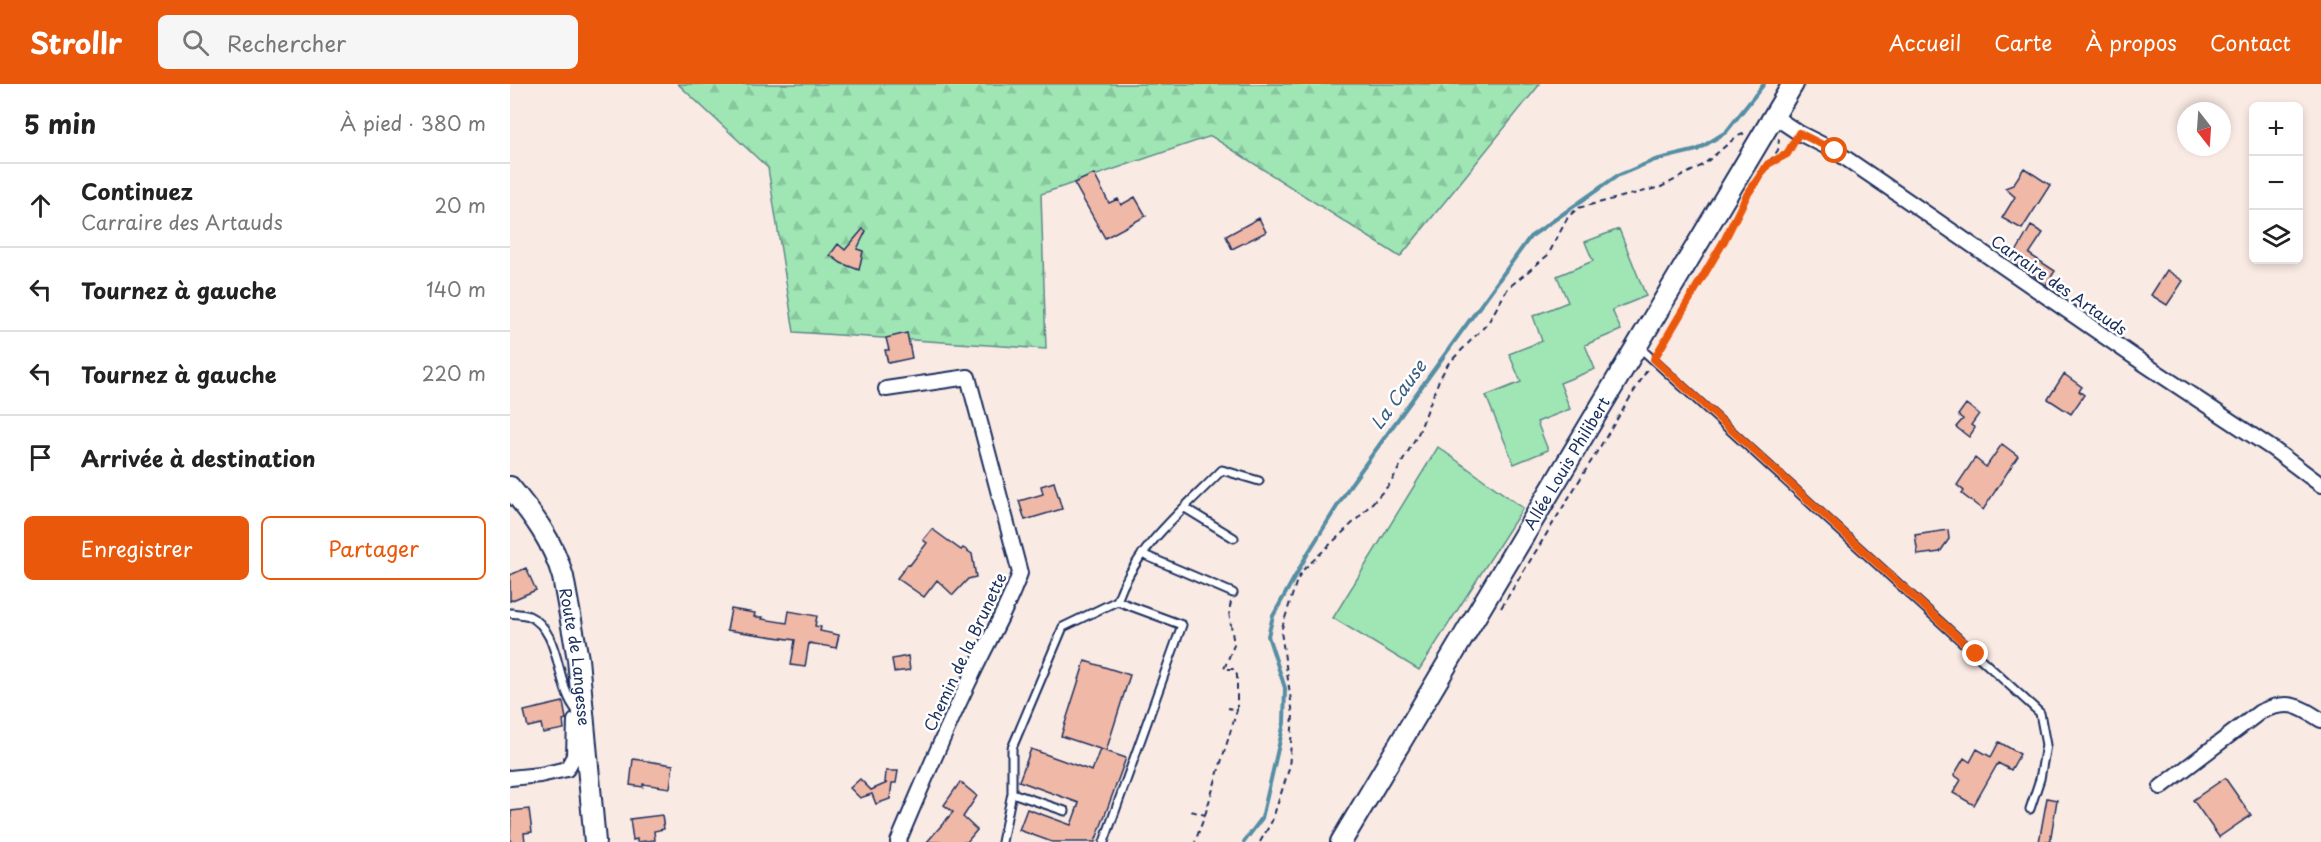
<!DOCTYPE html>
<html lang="fr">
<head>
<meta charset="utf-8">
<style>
  body { margin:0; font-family:"Playpen Sans",sans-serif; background:#f6f6f6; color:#222 }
  .controls { position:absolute; right:18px; top:18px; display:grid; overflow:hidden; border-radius:9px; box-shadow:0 3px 9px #0003 }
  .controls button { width:54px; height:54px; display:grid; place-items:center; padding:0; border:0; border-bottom:2px solid #e0e0e0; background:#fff; color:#222; font:30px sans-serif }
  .compass { position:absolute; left:1667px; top:18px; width:54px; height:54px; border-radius:50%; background:#fff; box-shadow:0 3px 9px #0003; rotate:163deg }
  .stop { position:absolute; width:18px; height:18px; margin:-14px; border:4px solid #ea580c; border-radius:50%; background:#fff }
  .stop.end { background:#ea580c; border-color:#fff; box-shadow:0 2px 6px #0008 }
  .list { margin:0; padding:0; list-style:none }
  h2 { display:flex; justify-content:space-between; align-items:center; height:78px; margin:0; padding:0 24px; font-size:26px }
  h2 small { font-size:20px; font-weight:400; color:#767676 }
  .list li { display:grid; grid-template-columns:39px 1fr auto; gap:18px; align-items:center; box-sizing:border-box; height:84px; padding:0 24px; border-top:2px solid #e0e0e0 }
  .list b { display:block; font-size:22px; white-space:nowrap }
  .list p { margin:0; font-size:20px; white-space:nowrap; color:#767676 }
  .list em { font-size:20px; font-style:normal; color:#767676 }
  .actions { display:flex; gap:12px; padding:18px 24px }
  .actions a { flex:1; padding:14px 0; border:2px solid #ea580c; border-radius:9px; text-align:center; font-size:21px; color:#ea580c }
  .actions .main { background:#ea580c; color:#fff }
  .icon { flex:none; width:33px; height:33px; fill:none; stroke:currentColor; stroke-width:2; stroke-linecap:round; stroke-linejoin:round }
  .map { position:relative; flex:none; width:1811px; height:758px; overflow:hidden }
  header { display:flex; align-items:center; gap:36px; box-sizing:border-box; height:84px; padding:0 30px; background:#ea580c; color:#fff }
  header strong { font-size:28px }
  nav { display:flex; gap:33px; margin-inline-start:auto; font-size:21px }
  .search { width:420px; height:54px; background:#f6f6f6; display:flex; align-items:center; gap:15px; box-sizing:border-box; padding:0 21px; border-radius:9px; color:#767676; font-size:22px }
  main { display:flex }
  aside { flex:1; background:#fff }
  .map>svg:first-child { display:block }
  .green { fill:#9fe6b4; stroke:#5d8a89; stroke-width:1.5 }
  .forest { fill:url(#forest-firs); stroke:#5d8a89; stroke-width:1.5 }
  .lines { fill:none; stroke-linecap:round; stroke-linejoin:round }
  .stream { stroke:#558ea4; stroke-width:4 }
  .building { fill:#f0b8a6; stroke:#1b2f5e; stroke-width:1.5 }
  .lane-casing { stroke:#1b2f5e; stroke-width:11 }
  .street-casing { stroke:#1b2f5e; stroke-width:18 }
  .secondary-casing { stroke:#1b2f5e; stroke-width:24 }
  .path { stroke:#1b2f5e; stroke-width:2; stroke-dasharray:6 4.5; stroke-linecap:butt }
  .lane { stroke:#fff; stroke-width:7 }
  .street { stroke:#fff; stroke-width:14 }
  .secondary { stroke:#fff; stroke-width:20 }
  .route { stroke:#ea580c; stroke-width:8 }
  .labels { text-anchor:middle; stroke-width:5; stroke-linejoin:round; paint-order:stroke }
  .street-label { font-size:16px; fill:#1b2f5e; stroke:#fff }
  .water-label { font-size:18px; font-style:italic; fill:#385e81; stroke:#fff }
</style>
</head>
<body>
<header>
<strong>Strollr</strong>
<div class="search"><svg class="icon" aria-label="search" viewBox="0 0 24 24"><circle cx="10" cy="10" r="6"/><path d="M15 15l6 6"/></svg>Rechercher</div>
<nav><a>Accueil</a><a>Carte</a><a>À propos</a><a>Contact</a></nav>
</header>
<main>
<aside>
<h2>5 min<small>À pied · 380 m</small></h2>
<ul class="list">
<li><svg class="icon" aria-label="ahead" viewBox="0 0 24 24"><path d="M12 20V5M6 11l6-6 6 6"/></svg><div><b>Continuez</b><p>Carraire des Artauds</p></div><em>20 m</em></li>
<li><svg class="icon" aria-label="left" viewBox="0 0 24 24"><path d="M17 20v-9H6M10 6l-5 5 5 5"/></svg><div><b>Tournez à gauche</b></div><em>140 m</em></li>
<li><svg class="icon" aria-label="left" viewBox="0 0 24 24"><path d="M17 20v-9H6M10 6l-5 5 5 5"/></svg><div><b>Tournez à gauche</b></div><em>220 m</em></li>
<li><svg class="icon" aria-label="arrive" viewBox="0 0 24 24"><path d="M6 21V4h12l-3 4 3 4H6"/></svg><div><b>Arrivée à destination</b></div></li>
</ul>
<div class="actions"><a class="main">Enregistrer</a><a>Partager</a></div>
</aside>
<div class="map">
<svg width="1811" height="758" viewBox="0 0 1811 758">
  <defs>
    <pattern id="forest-firs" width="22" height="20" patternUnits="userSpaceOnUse" patternTransform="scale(1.5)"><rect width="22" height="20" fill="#9fe6b4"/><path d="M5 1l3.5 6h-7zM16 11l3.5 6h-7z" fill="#88c69d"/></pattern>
  </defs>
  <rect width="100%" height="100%" fill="#faeae4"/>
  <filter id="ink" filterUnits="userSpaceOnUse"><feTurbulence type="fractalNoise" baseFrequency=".0167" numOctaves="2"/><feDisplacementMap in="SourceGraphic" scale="12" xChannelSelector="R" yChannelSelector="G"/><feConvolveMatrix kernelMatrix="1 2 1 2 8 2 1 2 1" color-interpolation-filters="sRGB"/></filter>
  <g filter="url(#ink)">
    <path class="green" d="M 1109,145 L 1136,212 L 1102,226 L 1111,246 L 1075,261 L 1085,285 L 1050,299 L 1060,325 L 1027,338 L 1038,366 L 1004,380 L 976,312 L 1011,298 L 999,270 L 1032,257 L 1023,232 L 1058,218 L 1047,192 L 1083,177 L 1075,158 Z
      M 928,363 L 1013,424 L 909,586 L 823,534 Z"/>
    <path class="forest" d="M 168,0 L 1030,0 L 890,173 L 701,52 L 531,110 L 536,265 L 284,248 L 258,84 Z"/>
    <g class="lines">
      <path class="stream" d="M 734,758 L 752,734 L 774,639 L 775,604 L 758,552 L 763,532 L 798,469 L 841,400 L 1020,153 L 1107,92 L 1145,76 L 1187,66 L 1216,48 L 1254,0"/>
    </g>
    <path class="building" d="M 1514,84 L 1540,101 L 1512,145 L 1492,134 L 1505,113 L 1495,104 L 1503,101 Z
      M 584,90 L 599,119 L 608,115 L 611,121 L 625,113 L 636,132 L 595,154 L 564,99 Z
      M 749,134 L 756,148 L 722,165 L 716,152 Z
      M 1521,142 L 1533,149 L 1519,170 L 1545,187 L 1536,201 L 1502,175 Z
      M 353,145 L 356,147 L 347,165 L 353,167 L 349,186 L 331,179 L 320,171 L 328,160 L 335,166 Z
      M 1657,186 L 1673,197 L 1657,221 L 1641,211 Z
      M 397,249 L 402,274 L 378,279 L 375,266 L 379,266 L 376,254 Z
      M 1554,290 L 1572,303 L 1569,307 L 1574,311 L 1561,330 L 1538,315 Z
      M 1456,320 L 1469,330 L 1461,341 L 1465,344 L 1459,353 L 1446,343 L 1453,335 L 1448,331 Z
      M 1492,360 L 1508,372 L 1473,426 L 1452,410 L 1454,407 L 1447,401 L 1465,374 L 1476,383 Z
      M 544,398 L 552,425 L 515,436 L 509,417 L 533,410 L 531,402 Z
      M 422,445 L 451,466 L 453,464 L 462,470 L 466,493 L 458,495 L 443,511 L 427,496 L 414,513 L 387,494 L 398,480 L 400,481 L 417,459 L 413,456 Z
      M 1438,446 L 1439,455 L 1430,468 L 1408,471 L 1405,451 Z
      M 16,484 L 26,506 L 0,517 L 0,491 Z
      M 221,525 L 245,529 L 244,533 L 253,533 L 252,535 L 277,539 L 279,527 L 307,532 L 305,542 L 311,543 L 310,547 L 329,551 L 326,564 L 299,559 L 295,583 L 281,581 L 285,556 L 217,546 Z
      M 398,572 L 400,586 L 384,588 L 382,575 Z
      M 575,577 L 620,591 L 596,667 L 551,652 Z
      M 53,618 L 56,635 L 53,636 L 54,645 L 33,649 L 31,640 L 18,643 L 14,627 Z
      M 1489,658 L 1510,670 L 1501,686 L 1488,679 L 1464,721 L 1443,709 L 1451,696 L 1444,691 L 1454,674 L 1460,678 L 1467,665 L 1481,673 Z
      M 521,665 L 582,687 L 590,665 L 616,674 L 585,758 L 542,758 L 509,746 L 517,725 L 561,741 L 569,719 L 509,697 Z
      M 123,675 L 163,681 L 160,704 L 133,700 L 133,703 L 120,701 Z
      M 376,687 L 388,687 L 386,699 L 382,699 L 380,715 L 366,720 L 362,710 L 350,714 L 340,704 L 350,695 L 361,706 L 377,699 L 375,699 Z
      M 1715,694 L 1741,731 L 1709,753 L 1683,716 Z
      M 450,698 L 467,712 L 453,733 L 467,746 L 457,758 L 417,758 L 443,728 L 434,721 Z
      M 1537,714 L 1547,716 L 1540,758 L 1529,758 Z
      M 19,725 L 22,748 L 14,749 L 15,758 L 0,758 L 1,727 Z
      M 152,731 L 154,745 L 144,747 L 145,756 L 127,758 L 127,755 L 123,756 L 120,735 Z"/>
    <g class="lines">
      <defs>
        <path id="lane" d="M 1128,262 L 1530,629 L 1536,661 L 1530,695 L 1520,725
          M 675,424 L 724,454
          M 632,470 L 723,509
          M 0,529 C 6,530 13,530 19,532 C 52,547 45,602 67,627
          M 502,709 L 502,664 L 553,543 L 607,517 C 625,464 674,425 712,386 L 749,397
          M 492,758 L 502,709 L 555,727
          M 594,758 L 672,541 L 607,517"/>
        <path id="street" d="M 1265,33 L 1289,49 L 1325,67 L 1372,99 L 1636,281 L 1763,365 L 1811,401
          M 376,305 L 458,293 L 510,489 C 498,524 479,555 463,589 C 436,645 412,701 388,758
          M 0,694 L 30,691 L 57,685 L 64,672 L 65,637 L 74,635
          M 1651,703 L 1750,628 C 1777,615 1788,621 1811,636"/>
        <g id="secondary">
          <path id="s1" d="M 0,403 C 23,431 43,457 53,493 L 68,575 L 85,758"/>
          <path id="s2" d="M 831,758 L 1283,0"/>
        </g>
      </defs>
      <use href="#lane" class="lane-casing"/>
      <use href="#street" class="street-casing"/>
      <use href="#secondary" class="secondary-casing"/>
      <path class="path" d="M 1258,80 L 1273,74 L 1283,61
        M 1148,268 L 1214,157 L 1237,111 L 1268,66 L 1269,55
        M 721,518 L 719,528 L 724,561 L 714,585 L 723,585 L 727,591 L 727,626
        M 991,524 L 1139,283
        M 681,727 L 695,731 L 685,758
        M 695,731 L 727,626 L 718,624
        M 750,758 L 762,737 L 779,685 L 783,631 L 771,547 L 786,499 L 792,487 L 848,434 L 880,400 L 909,348 L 929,296 L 938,280 L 978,239 L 998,204 L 1038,171 L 1058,133 L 1068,124 L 1151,103 L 1193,81 L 1226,53 L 1235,49"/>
      <use href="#lane" class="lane"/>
      <use href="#street" class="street"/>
      <use href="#secondary" class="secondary"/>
    </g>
  </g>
  <g class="lines" filter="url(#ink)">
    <path class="route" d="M 1325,67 L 1289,49 L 1277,70 L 1258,80 L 1237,111 L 1214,157 L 1144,275 L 1466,570"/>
  </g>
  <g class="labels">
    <g class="street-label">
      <text transform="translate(1549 201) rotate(35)" y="6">Carraire des Artauds</text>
      <text dy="6" stroke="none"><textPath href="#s2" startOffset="441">Allée Louis Philibert</textPath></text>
      <text transform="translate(455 568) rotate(-65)" y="6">Chemin de la Brunette</text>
      <text dy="6" stroke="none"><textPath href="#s1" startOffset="186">Route de Langesse</textPath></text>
    </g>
    <g class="water-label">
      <text transform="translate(889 311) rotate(-54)" y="6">La Cause</text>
    </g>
  </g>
</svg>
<div class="controls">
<button>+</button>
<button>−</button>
<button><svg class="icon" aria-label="layers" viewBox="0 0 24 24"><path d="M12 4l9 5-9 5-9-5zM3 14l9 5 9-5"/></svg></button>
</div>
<svg class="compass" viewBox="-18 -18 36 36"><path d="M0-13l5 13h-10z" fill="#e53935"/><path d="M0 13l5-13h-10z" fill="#767676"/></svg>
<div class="stop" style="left:1325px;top:67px"></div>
<div class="stop end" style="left:1466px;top:570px"></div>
</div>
</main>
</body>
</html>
